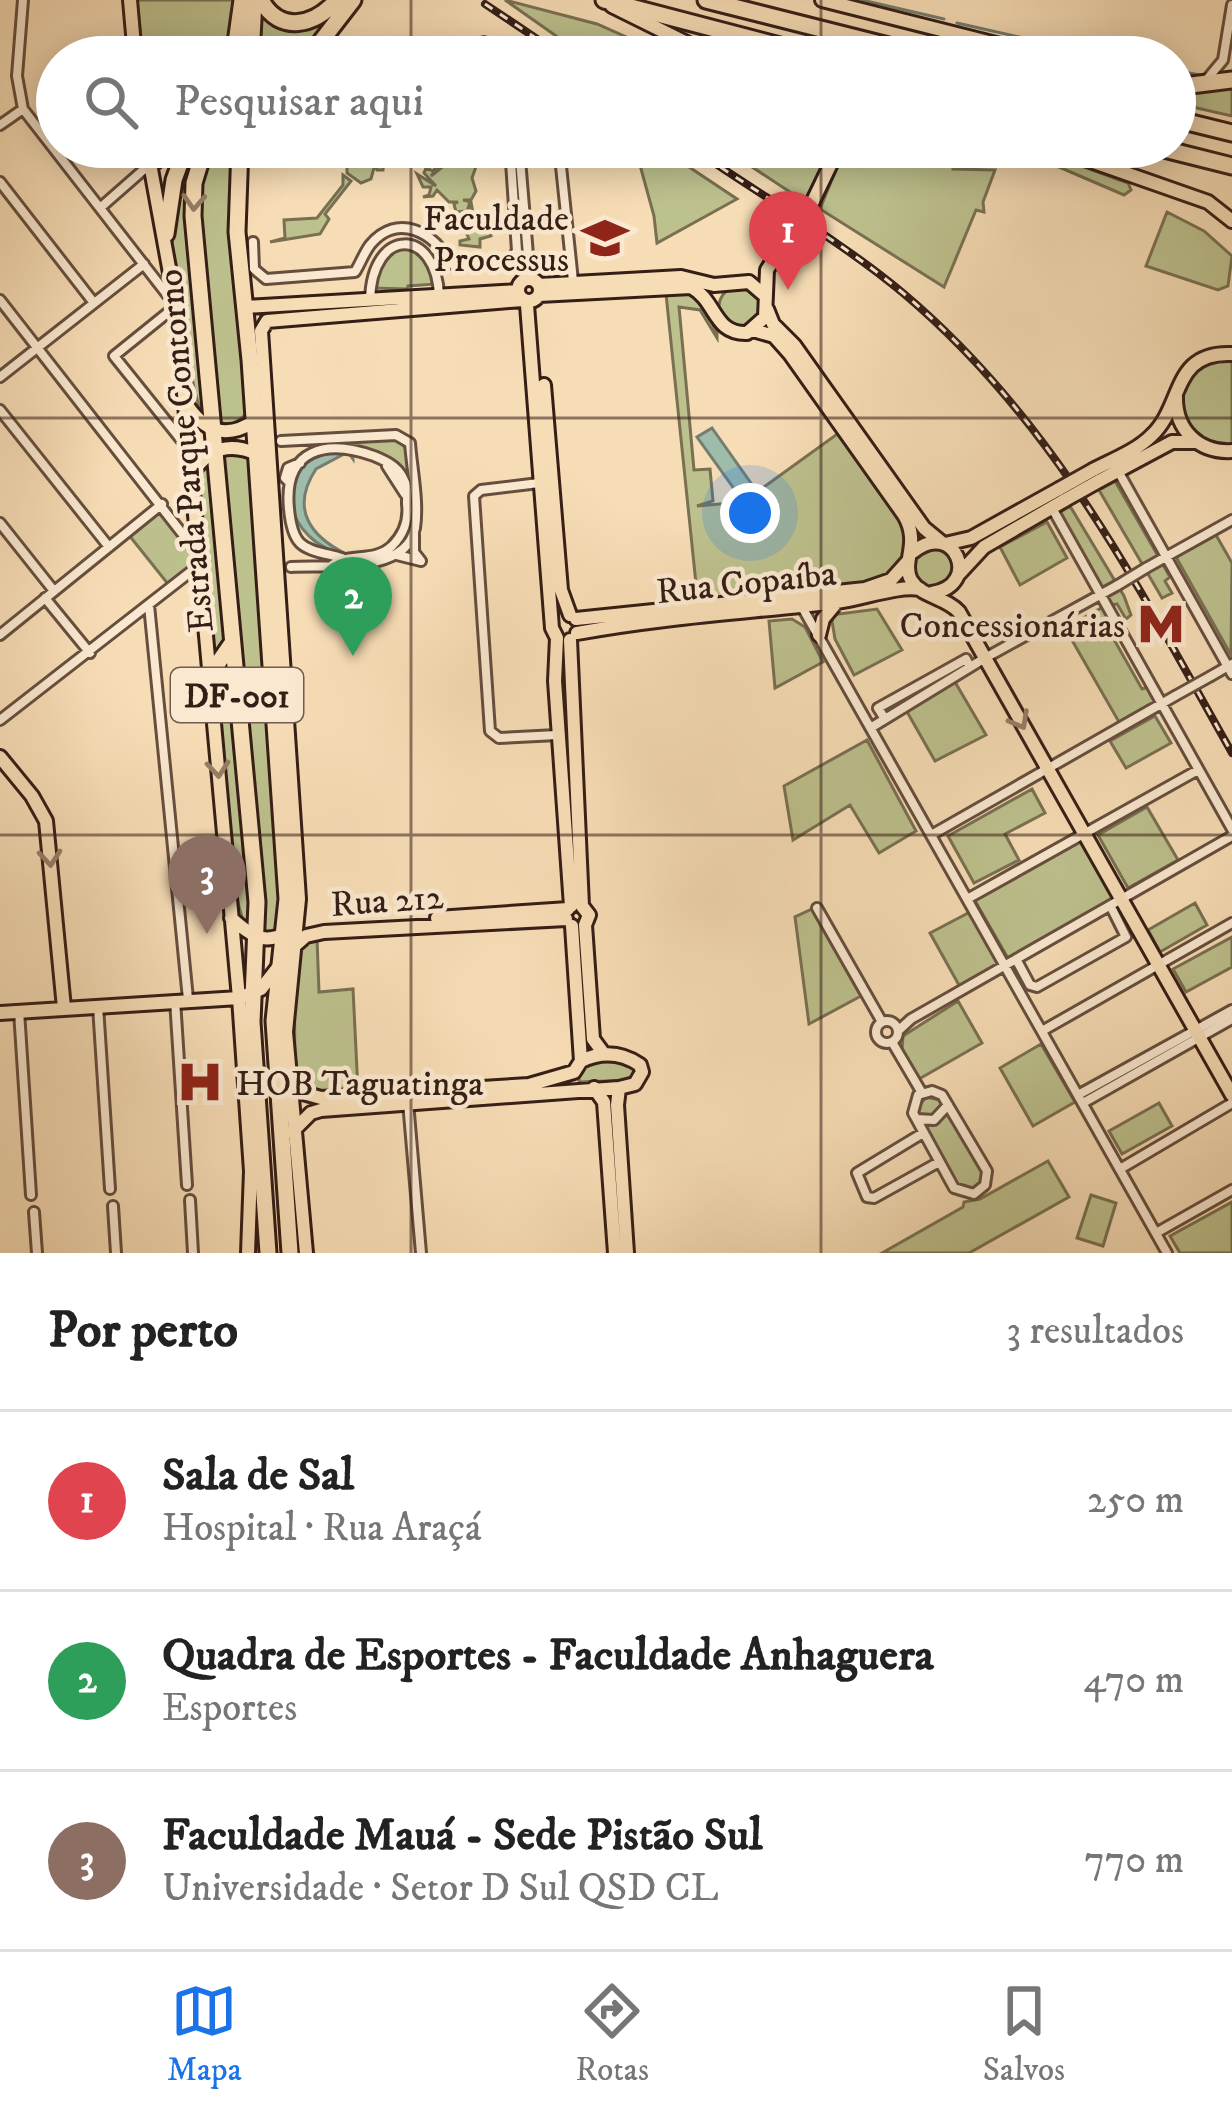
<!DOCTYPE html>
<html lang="pt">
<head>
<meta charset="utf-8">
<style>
  body { margin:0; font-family:"IM FELL DW Pica",serif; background:#f6f6f6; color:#222 }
  .you { position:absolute; left:750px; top:513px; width:42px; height:42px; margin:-30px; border:9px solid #fff; border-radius:50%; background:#1a73e8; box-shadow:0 0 0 18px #1a73e833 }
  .badge { display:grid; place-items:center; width:78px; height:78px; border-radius:50%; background:#1a73e8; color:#fff; font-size:39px; font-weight:700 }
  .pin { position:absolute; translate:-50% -99px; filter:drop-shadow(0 3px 6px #0008) }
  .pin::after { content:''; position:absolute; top:63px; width:42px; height:36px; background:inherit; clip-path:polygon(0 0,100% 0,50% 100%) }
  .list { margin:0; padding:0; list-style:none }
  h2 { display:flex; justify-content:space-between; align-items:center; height:156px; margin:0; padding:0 48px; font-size:51px }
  h2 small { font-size:39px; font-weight:400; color:#767676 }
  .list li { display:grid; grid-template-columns:78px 1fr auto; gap:36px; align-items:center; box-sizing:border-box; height:180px; padding:0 48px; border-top:3px solid #e0e0e0 }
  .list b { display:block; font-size:45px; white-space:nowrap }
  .list p { margin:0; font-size:39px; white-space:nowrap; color:#767676 }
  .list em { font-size:39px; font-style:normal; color:#767676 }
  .icon { flex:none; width:66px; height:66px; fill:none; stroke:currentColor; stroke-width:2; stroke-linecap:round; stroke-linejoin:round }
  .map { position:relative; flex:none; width:1232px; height:1253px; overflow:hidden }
  .search { position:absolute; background:#fff; box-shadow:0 6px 30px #0003; left:36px; right:36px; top:36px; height:132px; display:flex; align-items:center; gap:30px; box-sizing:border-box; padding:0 42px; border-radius:66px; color:#767676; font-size:45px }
  .sheet { height:696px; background:#fff }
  nav { display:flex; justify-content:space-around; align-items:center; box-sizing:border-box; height:168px; border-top:3px solid #e0e0e0; background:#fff; font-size:33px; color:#767676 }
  nav a { display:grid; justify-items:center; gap:6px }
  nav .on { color:#1a73e8 }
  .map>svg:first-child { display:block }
  .green { fill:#bdc18e; stroke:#797052; stroke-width:3 }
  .water { fill:#9ebcaa; stroke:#747d6f; stroke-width:3 }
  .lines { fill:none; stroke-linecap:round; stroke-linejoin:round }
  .stream { stroke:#747d6f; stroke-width:3 }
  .minor-casing { stroke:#664e3e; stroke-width:14 }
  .major-casing { stroke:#351e16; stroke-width:18 }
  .highway-casing { stroke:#351e16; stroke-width:21 }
  .minor { stroke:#fae9d0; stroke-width:8 }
  .major { stroke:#f7ddb6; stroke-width:12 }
  .highway { stroke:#f7ddb6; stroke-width:15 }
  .rail-casing { stroke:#351e16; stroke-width:8 }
  .rail { stroke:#fae9d0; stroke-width:3; stroke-dasharray:9; stroke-linecap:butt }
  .minor-bridge-casing { stroke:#664e3e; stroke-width:14; stroke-linecap:butt }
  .major-bridge-casing { stroke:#351e16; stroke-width:18; stroke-linecap:butt }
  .minor-bridge { stroke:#fae9d0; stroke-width:8 }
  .major-bridge { stroke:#f7ddb6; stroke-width:12 }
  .oneway { stroke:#967e66 }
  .grid { fill:none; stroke:#351e16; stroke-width:3; stroke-opacity:0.55 }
  .labels { text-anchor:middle; stroke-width:9; stroke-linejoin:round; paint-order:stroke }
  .shield { fill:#fae9d0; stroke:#705b4e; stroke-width:3 }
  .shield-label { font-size:33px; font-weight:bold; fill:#351e16 }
  .poi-label { font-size:36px; fill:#351e16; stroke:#fae9d0; text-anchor:end }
  .street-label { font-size:36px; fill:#351e16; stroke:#fae9d0 }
</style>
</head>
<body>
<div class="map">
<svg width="1232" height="1253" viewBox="0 0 1232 1253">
  <rect width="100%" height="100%" fill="#f7ddb6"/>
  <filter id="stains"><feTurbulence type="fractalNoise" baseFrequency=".00167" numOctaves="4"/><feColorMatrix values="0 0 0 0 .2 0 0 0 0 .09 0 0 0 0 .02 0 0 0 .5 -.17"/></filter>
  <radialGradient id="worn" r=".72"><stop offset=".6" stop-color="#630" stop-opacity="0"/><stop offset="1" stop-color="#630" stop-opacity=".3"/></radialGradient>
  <path class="green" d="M 137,0 L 237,0 L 228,57 L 143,57 Z
    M 344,0 L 302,57 L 256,57 L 256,7 L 292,27 Z
    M 505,0 L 597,24 L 662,53 L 663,57 L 586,57 Z
    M 1232,83 L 1232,116 L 1175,103 L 1175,89 Z
    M 189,147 L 202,147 L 188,197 L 189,263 L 207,424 C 190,402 169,244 171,211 C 173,190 183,167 189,147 Z
    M 208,147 L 234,147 L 230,216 L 247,414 L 230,426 L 219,424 L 195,196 Z
    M 366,147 L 396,148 L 384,155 L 383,170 L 377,170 L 375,164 L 371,179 L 361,183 L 347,173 L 347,167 Z
    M 445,147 L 453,149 L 431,176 L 464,150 L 459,147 L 467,147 L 468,156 L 469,147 L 485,152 L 486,158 L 468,159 L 478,161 L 472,178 L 476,191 L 471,200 L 463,200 L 471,202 L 473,213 L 492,212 L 492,215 L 476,217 L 477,224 L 490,226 L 491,236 L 480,239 L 480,247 L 460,245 L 460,241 L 469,239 L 462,223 L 474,224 L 469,205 L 467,211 L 456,212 L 454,204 L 458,202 L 449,202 L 437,190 L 433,196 L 423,197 L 429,195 L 431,187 L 423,187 L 417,174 L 436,186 L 424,173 L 426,168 L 433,171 L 444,157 Z
    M 635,147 L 659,147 L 737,199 L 657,243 L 654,216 Z
    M 722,147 L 831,147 L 823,176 L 805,202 Z
    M 845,147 L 958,147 L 953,169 L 995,170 L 983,202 L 984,212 L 976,210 L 944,287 L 820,209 Z
    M 1054,156 L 1128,183 L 1131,190 L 1124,195 L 1045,161 Z
    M 343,175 L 351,181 L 325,214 L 329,219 L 320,234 L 270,242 L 285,238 L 284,220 L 317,218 L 343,185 Z
    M 1167,212 L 1204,231 L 1232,256 L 1228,286 L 1218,290 L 1146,266 Z
    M 397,246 C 423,251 427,260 436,284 L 408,286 L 407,289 L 372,288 L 375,267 Z
    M719 307a21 21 0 1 1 42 0a21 21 0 1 1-42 0Z
    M 688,293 L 702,302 L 717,333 L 717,338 L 700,310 L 679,307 L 694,470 L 710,469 L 713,501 L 697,506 L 743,502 L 840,432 L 908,530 C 909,546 907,561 893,572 C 864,596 740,599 698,603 L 666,294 Z
    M 1232,358 L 1232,445 C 1169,448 1158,368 1232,358 Z
    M 392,437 C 415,446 410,472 412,493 L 406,478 L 361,450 L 333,443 Z
    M 220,452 L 251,456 L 281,917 L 277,933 L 263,936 L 264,886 Z
    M 207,458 L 225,638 L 212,665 L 193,475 Z
    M 1115,481 L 1170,577 L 1165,581 L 1172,593 L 1162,598 L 1099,490 Z
    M 1070,506 L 1124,596 L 1131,615 L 1126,619 L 1117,604 L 1112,605 L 1059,513 Z
    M 160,507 L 192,548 L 191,568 L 168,584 L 128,534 Z
    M 1047,522 L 1067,558 L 1020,585 L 1000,547 Z
    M 1216,535 L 1232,563 L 1231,655 L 1176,557 Z
    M 929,544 L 954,554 L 954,581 L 929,591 L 912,578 L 913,557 Z
    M 1103,607 L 1108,616 L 1103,620 L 1142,689 L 1148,687 L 1156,701 L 1119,722 L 1065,628 Z
    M 877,609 L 902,650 L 854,675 L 835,639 L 831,615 Z
    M 792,619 L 805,627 L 823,662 L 775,688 L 769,621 Z
    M 226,656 L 252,929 L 243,921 L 238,903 L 216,714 L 215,673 Z
    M 955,682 L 986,735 L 935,761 L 906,710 Z
    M 1155,716 L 1171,743 L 1126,768 L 1110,741 Z
    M 867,740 L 916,831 L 879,853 L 850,805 L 793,840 L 784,786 Z
    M 1032,789 L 1045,813 L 1005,834 L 1019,860 L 974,883 L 948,836 Z
    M 1147,807 L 1178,860 L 1128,888 L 1098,835 Z
    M 1081,839 L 1115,901 L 1009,960 L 974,899 Z
    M 1195,903 L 1207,925 L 1160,952 L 1148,930 Z
    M 812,909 L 861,996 L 809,1024 L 795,917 Z
    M 972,911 L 1002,963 L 960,987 L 930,933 Z
    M 1232,937 L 1232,967 L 1186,992 L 1173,969 Z
    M 317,938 L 319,992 L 353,989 L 358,1091 C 332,1093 310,1096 295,1073 L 294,953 L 300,943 Z
    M 958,1001 L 982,1043 L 919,1079 L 902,1050 L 903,1036 Z
    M 1041,1044 L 1075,1102 L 1033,1126 L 1000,1068 Z
    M 603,1056 L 635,1066 L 632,1080 L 579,1082 L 580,1067 Z
    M 926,1097 L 940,1100 L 984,1175 L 980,1188 L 972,1193 L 958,1189 L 917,1116 L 917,1108 Z
    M 1159,1103 L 1172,1126 L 1122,1154 L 1109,1131 Z
    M 1048,1161 L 1069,1197 L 969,1253 L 882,1253 L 963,1207 L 964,1202 L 980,1199 Z
    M 1091,1195 L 1116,1203 L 1103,1246 L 1077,1238 Z
    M 1232,1202 L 1232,1253 L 1180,1253 L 1170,1236 Z"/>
  <path class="water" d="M 712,428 L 753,486 L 740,497 L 697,437 Z
    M 348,450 L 353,453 L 353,459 L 348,452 L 316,469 C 289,510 312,537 346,554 C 287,547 257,456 348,450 Z"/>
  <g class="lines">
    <path class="stream" d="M 862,0 L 944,19
      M 957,23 L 1108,57
      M 1175,70 L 1204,76"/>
    <defs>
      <path id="minor" d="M 23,0 L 17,76 L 23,109 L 176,306 L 114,356 L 187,447
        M 484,42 L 502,57
        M 1208,78 L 1223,60 L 1232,5
        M 0,125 L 23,109
        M 519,147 L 530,279
        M 559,147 L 573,281
        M 0,182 L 94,303
        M 100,208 L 149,165
        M 253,242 L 254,269 L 266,279 L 355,272 C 360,264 364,253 370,245 C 397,212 435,232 451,264 L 510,260 L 517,251 L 510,147
        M 0,300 L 195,550
        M 370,300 C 372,225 437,228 439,296
        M 0,377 L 144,264
        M 0,410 L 109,547
        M 281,441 L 396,435 L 410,443 C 412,470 419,501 415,528 C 407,574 327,565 291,567
        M 387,466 L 405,494
        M 1118,471 L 1232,674
        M 289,482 L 285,478 L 288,468 L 300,463
        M 539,483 L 481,490 L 474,496 L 490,731 L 499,738 L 557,735
        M 1052,508 L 1232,829
        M 0,523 L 54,591
        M 397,555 L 421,561 L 414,552 L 414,534
        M 332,565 C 350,552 374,563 392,546 C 403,535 409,520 407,504 C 407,495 408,486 403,478 C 397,466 386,461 374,456 C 327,439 283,448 289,509 C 293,551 305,548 342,558
        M 1146,568 L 1232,520
        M 45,598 L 90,653
        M 149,605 L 188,999
        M 802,607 L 1167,1253
        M 0,635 L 162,504
        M 1211,676 L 1232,664
        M 885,719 L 878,708 L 966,659 L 970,667
        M 0,720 L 198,566
        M 872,727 L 985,658 L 1118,585
        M 933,834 L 1175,696
        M 969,898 L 1198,770
        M 817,908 L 882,1022
        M 1016,959 L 1030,985 L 1037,987 L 1126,937 L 1111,907
        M 175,1000 L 187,1185
        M 98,1006 L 110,1189
        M 19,1011 L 31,1195
        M876 1032a11 11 0 1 1 22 0a11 11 0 1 1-22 0Z
        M 898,1031 L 911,1019 L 1232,836
        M 1042,1031 L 1232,923
        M 892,1042 L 922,1093
        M 932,1091 L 942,1095 L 987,1171 L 985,1185 L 974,1194 L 954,1188 L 913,1113 L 918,1095 Z
        M 1078,1095 L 1232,1010
        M 408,1102 L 421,1253
        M 1083,1103 L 1232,1019
        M 917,1119 L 934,1120 L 948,1105
        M 923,1133 L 857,1173 L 867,1197 L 874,1198 L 939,1162
        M 1120,1169 L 1232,1103
        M 190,1200 L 193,1253
        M 113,1206 L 116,1253
        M 34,1212 L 37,1253
        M 1156,1233 L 1232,1190"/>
      <path id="major" d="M 130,0 L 135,57
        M 822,0 L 1048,57
        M 612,6 L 715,57
        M 147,147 L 176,306 L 239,998 L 251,1171 L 248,1253
        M 1051,147 L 1208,202 L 1232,221
        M 813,201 L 839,147
        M518 290a11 11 0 1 1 22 0a11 11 0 1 1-22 0Z
        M 539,285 L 681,277 L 714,285 L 749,282 L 763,294
        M 539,295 L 691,287 C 717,301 713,334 747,333 L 765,317 L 767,270 L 789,235
        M 245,307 L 518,291
        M 767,309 L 773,324 L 794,345 L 924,528 L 941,542
        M 753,330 L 774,336 L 790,354 L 904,515 C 921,544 901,561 911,580 C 921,597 946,597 959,612 L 1232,1095
        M 544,385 L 561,590 L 570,615
        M 1176,396 C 1175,430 1199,453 1232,451
        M 185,402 C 203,431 226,441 256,420
        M 1093,470 C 1112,460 1136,451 1151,436 C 1184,406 1171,351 1232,354
        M 191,475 C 208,448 230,441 259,455
        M 1099,481 L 1172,442 L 1196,442
        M 945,544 L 971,538 L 1059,489
        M 913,552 C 954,518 983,585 932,593
        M 959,574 L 984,547 L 1065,500
        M 576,619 L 865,589 L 891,580 L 908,561
        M 577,633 C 664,617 750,612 837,602 C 862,599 898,585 920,589
        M 819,635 L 823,619 L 837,602
        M 570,640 L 582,906
        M 0,757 L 32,796 L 46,821 L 64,1008
        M 582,906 L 589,915 L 585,925 L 593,1039 L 604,1054
        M 231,918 C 249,934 263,946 286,933
        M 437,918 L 568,909
        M 572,926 L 581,1061
        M 291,949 L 306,936 L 324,932 L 566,919
        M 0,1013 L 239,998 L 261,989 L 279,966
        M 288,1081 L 303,1093 L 321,1098 L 529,1085 L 574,1072
        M 594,1088 L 604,1102 L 615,1253
        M 619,1088 L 617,1105 L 627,1253
        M 292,1132 L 311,1113 L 321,1110 L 619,1088 L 635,1084 L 642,1072 L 640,1065 C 621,1052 602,1051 581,1061 L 574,1072
        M 306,1253 L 286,1032 L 299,899 L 261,331 L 267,321 L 509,301 L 524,300 L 527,305 L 552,628 L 557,638 L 555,681 L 571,906"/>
      <path id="highway" d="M 261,0 C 280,35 315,25 337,0
        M 604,0 L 822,57
        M 706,0 L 932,57
        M 234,57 L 242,0
        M 251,57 L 254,0
        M 309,57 L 353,0
        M 1175,87 L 1232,80
        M 1175,119 L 1232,133
        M 205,147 L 194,183 L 193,216 L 257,902 L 252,1022 L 268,1253
        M 240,147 L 237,232 L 250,360 L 287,899 L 274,1021 L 290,1253
        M 1156,147 L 1232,166
        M 150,164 L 175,147
        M 166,234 L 174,180 L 186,147
        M 209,676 L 232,643"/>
    </defs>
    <use href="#minor" class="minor-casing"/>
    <use href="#major" class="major-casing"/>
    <use href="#highway" class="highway-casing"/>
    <use href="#minor" class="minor"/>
    <use href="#major" class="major"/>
    <use href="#highway" class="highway"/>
    <defs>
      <path id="rail" d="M 485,4 L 564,57
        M 691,147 C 761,196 837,238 903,293 C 1054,420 1137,585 1232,753"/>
    </defs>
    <use href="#rail" class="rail-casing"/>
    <use href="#rail" class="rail"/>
    <defs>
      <path id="minor-bridge" d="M 1118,585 L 1146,568
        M 1175,696 L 1211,676"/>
      <path id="major-bridge" d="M 789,235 L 813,201
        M 1059,489 L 1093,470
        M 1065,500 L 1099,481"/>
    </defs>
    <use href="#minor-bridge" class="minor-bridge-casing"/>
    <use href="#major-bridge" class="major-bridge-casing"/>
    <use href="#minor-bridge" class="minor-bridge"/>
    <use href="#major-bridge" class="major-bridge"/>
  </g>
  <defs><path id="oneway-chevron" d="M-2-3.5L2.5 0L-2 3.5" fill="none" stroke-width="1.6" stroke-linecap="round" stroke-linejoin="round" transform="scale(3)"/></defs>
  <g class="oneway">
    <use href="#oneway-chevron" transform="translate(194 202) rotate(93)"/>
    <use href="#oneway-chevron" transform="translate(1020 721) rotate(61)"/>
    <use href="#oneway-chevron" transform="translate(218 769) rotate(85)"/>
    <use href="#oneway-chevron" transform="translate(50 858) rotate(85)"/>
  </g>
  <path class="grid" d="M 411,0 L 411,57M 821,0 L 821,57M 411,147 L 411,1253M 821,147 L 821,1253M 0,418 L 1232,418M 0,835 L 1232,835"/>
  <defs>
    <symbol id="university-bare" viewBox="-9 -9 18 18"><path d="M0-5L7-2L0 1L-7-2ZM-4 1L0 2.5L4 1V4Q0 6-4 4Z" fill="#8f2418" stroke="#fae9d0" stroke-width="2.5" paint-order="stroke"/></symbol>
    <symbol id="metro-bare" viewBox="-9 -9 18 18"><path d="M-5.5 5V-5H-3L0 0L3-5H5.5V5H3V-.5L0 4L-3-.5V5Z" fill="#8f2418" stroke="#fae9d0" stroke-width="2.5" paint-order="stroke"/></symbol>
    <symbol id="hospital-bare" viewBox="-9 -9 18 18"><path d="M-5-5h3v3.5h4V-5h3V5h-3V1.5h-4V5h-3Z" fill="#8f2418" stroke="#fae9d0" stroke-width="2.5" paint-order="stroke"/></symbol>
  </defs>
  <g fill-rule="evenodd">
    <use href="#university-bare" x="572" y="205" width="66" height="66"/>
    <use href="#metro-bare" x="1128" y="591" width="66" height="66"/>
    <use href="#hospital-bare" x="167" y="1049" width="66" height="66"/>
  </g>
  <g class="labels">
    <rect class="shield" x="171" y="668" width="132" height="54" rx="9"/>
    <g class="shield-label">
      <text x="237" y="707">DF-001</text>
    </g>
    <g class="poi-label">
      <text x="569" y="230">Faculdade<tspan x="569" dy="41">Processus</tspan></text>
      <text x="1125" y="637">Concessionárias</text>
      <text x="236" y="1095" text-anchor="start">HOB Taguatinga</text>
    </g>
    <g class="street-label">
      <text transform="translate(184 451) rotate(-95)" y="13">Estrada Parque Contorno</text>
      <text transform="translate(746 581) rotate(-6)" y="13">Rua Copaíba</text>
      <text transform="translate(387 899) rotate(-4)" y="13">Rua 212</text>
    </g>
  </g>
  <rect width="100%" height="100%" filter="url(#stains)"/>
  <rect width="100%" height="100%" fill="url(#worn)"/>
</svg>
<div class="you"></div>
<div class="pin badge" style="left:788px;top:290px;background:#e0444e">1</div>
<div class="pin badge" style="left:353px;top:656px;background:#2e9e5b">2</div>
<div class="pin badge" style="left:207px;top:934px;background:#8d6e63">3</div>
<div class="search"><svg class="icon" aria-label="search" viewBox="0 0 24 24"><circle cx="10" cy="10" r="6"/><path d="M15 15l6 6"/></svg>Pesquisar aqui</div>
</div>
<section class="sheet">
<h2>Por perto<small>3 resultados</small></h2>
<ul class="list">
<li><span class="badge" style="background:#e0444e">1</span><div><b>Sala de Sal</b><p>Hospital · Rua Araçá</p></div><em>250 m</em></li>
<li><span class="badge" style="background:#2e9e5b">2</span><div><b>Quadra de Esportes - Faculdade Anhaguera</b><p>Esportes</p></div><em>470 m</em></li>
<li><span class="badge" style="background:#8d6e63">3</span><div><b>Faculdade Mauá - Sede Pistão Sul</b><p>Universidade · Setor D Sul QSD CL</p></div><em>770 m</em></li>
</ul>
</section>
<nav>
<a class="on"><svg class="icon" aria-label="map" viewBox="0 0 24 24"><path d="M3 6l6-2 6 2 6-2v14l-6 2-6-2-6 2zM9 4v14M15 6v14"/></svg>Mapa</a>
<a><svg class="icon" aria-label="directions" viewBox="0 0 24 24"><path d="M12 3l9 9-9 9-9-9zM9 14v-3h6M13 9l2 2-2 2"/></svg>Rotas</a>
<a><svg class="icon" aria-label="saved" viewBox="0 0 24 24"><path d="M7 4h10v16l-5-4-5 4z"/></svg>Salvos</a>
</nav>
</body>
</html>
